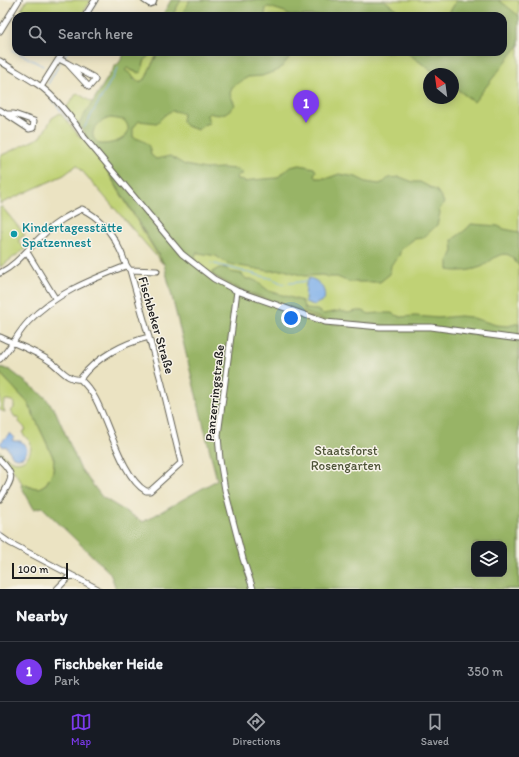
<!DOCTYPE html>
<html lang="en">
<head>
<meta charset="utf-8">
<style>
  body { margin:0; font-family:Itim,sans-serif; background:#242831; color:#f1f3f6 }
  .controls { position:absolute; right:12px; bottom:12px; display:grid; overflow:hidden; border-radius:8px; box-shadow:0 2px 10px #0003 }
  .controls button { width:36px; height:36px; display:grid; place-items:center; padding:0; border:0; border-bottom:1px solid #363941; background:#171b24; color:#f1f3f6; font:20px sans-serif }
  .compass { position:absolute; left:423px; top:68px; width:36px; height:36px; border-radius:50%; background:#171b24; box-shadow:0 2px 10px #0003; rotate:331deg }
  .scale { position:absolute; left:12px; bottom:10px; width:56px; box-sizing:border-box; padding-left:4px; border:2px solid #1c1c1c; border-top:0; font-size:11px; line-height:14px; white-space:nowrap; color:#1c1c1c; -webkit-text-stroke:3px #f7f3e8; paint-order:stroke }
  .you { position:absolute; left:291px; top:318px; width:14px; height:14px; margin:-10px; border:3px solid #fff; border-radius:50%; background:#1a73e8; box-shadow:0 0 0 6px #1a73e833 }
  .badge { display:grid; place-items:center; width:26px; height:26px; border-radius:50%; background:#7c3aed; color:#fff; font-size:13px; font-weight:700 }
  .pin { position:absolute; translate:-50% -33px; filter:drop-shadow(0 1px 2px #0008) }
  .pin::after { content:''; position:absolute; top:21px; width:14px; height:12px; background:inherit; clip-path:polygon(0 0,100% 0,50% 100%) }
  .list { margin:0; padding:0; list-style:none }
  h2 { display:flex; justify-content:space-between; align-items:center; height:52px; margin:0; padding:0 16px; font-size:17px }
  h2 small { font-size:13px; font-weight:400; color:#9ea1a6 }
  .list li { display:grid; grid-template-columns:26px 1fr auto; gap:12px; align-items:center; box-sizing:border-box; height:60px; padding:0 16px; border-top:1px solid #363941 }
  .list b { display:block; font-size:15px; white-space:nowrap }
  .list p { margin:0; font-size:13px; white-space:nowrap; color:#9ea1a6 }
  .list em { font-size:13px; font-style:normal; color:#9ea1a6 }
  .icon { flex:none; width:22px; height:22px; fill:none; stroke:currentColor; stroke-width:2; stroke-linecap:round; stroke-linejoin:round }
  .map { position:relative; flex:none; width:519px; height:589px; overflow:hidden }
  .search { position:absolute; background:#171b24; box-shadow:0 2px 10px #0003; left:12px; right:12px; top:12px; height:44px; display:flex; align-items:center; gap:10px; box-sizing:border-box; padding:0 14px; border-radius:12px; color:#9ea1a6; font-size:15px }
  .sheet { height:112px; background:#171b24 }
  nav { display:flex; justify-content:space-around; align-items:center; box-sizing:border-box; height:56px; border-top:1px solid #363941; background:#171b24; font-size:11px; color:#9ea1a6 }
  nav a { display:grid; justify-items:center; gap:2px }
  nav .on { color:#7c3aed }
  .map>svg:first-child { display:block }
  .green { fill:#c0d275; stroke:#6e7748; fill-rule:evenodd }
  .forest { fill:#98b466; stroke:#5a6841; fill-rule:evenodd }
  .water { fill:#7eafe9; stroke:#4d6682 }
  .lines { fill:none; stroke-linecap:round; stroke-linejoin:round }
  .stream { stroke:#7eafe9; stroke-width:1 }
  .minor-casing { stroke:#646256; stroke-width:7 }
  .minor { stroke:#fff; stroke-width:5 }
  .culture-dot { fill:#0f9aa8; stroke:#f7f3e8; stroke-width:1.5 }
  .labels { text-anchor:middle; stroke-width:3; stroke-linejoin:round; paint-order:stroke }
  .culture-label { font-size:13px; fill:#0d838f; stroke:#f7f3e8; text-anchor:start }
  .street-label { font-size:13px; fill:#1c1c1c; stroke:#f7f3e8 }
  .park-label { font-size:13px; fill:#4d5337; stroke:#f7f3e8 }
</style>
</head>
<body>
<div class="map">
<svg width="519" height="589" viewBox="0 0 519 589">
  <rect width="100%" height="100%" fill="#f7f3e8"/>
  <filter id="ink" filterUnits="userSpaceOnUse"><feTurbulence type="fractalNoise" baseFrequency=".025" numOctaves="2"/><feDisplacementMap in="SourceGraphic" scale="8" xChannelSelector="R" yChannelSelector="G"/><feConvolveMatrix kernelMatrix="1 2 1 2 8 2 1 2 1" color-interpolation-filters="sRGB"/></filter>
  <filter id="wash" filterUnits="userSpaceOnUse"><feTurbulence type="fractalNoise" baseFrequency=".012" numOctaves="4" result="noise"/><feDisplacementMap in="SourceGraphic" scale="16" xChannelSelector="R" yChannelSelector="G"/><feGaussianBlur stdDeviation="0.9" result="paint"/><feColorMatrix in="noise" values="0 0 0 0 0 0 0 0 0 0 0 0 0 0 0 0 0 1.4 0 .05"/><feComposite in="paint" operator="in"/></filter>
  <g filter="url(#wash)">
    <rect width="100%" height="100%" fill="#ebe3c2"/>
    <path class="green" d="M 27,0 L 91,0 L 81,16 L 31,16 L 21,10 Z
      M 181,0 L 190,0 L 181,16 L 172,16 Z
      M 203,0 L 519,0 L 519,589 L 253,589 L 325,322 L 237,291 L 192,263 L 87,138 L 163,264 L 77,165 L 64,175 L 0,204 L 0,156 L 41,137 L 52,118 L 60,113 L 80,137 L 85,134 L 101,110 L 135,113 L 172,52 L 503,52 L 503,16 L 193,16 ZM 429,74 L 453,74 L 453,98 L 429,98 ZM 474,544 L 504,544 L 504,574 L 474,574 Z
      M 151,52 L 159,52 C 156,57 153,61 151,66 C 147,73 148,83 138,81 L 132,75 L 125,70 L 127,68 L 135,72 L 142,70 L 145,60 Z
      M 77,93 L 93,103 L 78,125 L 66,108 Z
      M 0,207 L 2,207 L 25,235 L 19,239 L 19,243 L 25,249 L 0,267 Z
      M 0,373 L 28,403 L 54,459 L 53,472 L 46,484 L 39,488 L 30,487 L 22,483 L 13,470 L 0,457 L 0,451 C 4,455 8,460 13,461 C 24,465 34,453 30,442 C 28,439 24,436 22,432 L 26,429 L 19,422 L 19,417 L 15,417 L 11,411 L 14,408 L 14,403 L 12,401 L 7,400 L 4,401 L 3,407 L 5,412 L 0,410 Z"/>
    <path class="forest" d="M 171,0 L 181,0 L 172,16 L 162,16 Z
      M 190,0 L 384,0 L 405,16 L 289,16 L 285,12 L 269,7 L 266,8 L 265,15 L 263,16 L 181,16 Z
      M 457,0 L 499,0 L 519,16 L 519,45 L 474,102 L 453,86 L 453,74 L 436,74 L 406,52 L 503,52 L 503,16 L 447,16 Z
      M 125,52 L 151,52 L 145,60 L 141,72 L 138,73 L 127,68 L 125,70 L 132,75 L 135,80 L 140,82 L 146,78 L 150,68 L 159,52 L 292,52 L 289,58 L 279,70 L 262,76 L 248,77 L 232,87 L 230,94 L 235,105 C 226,114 221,117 209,113 L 207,115 L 209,123 L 203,125 L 198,130 L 186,126 L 182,121 L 183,114 C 170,107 166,114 157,123 L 139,121 L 133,128 L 133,137 C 144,141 150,142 151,155 L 156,159 L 170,156 L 185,165 L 205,169 L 222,168 L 237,169 L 242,172 L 242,174 L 238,175 L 236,177 L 237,179 L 246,182 L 252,180 L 277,178 L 290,167 L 300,165 L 314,168 L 316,171 L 314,175 L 316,178 L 328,178 L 339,174 L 356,177 L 366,182 L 379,184 L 384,182 L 388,178 L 400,177 L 413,182 L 420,182 L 437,191 L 442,198 L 444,203 L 439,210 L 440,213 L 437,225 L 423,238 L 414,239 L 401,249 L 399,256 L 391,265 L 390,274 L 380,282 L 349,282 L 337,277 L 329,277 L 322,275 L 304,276 L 284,270 L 269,271 L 228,264 L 216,256 L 199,253 L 196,253 L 195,257 L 196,263 L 213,280 L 324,323 L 405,330 L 431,328 L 519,341 L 519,589 L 116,589 L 110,573 L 42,507 L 34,509 L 21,486 L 22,483 L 30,487 L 39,488 L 46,484 L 53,472 L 54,459 L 28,403 L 0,373 L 0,367 L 10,370 L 44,396 L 55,410 L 80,468 L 102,497 L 143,522 L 217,480 L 164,264 L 85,134 L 78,125 L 115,66 L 119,63 ZM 111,118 L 124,120 C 138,136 114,145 100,144 C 84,135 98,120 111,118 ZM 474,544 L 504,544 L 504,574 L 474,574 Z
      M 471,224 L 498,226 L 504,229 L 519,232 L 519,266 C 515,263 514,257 509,255 C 498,251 490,263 481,267 C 470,271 459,272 448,270 L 448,262 L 453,251 L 452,240 C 459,234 466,231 471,224 Z
      M 219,268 L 226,268 L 230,272 L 242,274 L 246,279 L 251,279 L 256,281 L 269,291 L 299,300 L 302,301 L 305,309 L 317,310 L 323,314 L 340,311 L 348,313 L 357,311 L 363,311 L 369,314 L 380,313 L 391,313 L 401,317 L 415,316 L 438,318 L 460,316 L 470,317 L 496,325 L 508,326 L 519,323 L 519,337 L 325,320 L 240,289 L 216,277 L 213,275 L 212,272 Z"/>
    <path class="water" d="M 309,278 C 319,280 327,290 324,300 L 314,305 L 305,302 L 306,283 Z
      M 10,433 L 14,437 L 12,440 L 14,441 L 20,441 L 25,444 L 27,450 L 23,457 L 18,458 L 13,457 L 6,446 L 3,447 L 0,443 Z"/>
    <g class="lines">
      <path class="stream" d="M 90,13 L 98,0
        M 13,50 L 16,52
        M 17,52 L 43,66
        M 63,58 L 67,52
        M 48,84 L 60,63
        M 53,101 L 70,122
        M 84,128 L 118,68
        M 211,263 L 273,279 L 283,284 L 307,281"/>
    </g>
  </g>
  <g filter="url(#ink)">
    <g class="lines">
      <defs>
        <path id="minor" d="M 144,0 L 150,4 L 153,3 L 154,0
          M 85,16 L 95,0
          M 0,31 L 19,0
          M 59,59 L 67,63 L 89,87 L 95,80 L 93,77 L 67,63
          M 0,61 C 12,69 25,76 37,84 C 53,94 74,120 84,137 L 182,254 L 214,279 L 237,291 L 325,322 L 380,327 L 431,327 L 519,339
          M 41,87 L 63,52
          M 0,110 L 29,129 L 33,128 L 34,121 L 14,114 L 7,114
          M 27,252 L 55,298
          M 130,270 L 157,271
          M 0,273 C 18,264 30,246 45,233 C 56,222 68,216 82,209 C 99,217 112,233 120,250 C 124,257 124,264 130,270 L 162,384 L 181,463 L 150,491 L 146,491 C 123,479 108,421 95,398 C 91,390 86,385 80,379 C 68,381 60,368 51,362 C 36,351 17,345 0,337
          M 237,291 L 218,435 L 220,460 L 225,490 L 243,559 L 253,589
          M 0,359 C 11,348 17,334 28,322 C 54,294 90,280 126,266
          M 80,379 C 95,358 124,343 149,337
          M 0,460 C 18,477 10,481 0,499
          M 0,536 L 10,543 L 98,589
          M 57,589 L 71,575"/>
      </defs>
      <use href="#minor" class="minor-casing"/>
      <use href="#minor" class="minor"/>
    </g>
  </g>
  <circle class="culture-dot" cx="14" cy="234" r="4"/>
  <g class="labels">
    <g class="culture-label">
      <text x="22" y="232">Kindertagesstätte<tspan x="22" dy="15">Spatzennest</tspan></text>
    </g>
    <g class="street-label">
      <text transform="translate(157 325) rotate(74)" y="5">Fischbeker Straße</text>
      <text transform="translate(214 393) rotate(-84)" y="5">Panzerringstraße</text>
    </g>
    <g class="park-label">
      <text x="346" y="455">Staatsforst<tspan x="346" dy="15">Rosengarten</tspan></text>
    </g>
  </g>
</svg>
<div class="controls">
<button><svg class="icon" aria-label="layers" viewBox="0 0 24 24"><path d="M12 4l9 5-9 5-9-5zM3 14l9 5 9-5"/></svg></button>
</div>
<svg class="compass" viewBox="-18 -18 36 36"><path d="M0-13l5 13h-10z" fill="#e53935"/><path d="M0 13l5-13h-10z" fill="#9ea1a6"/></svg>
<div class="scale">100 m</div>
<div class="you"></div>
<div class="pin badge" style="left:306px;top:123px">1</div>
<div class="search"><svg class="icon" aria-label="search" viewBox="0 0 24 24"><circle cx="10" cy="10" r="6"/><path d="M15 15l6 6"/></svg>Search here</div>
</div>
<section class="sheet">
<h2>Nearby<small></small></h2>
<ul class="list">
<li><span class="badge">1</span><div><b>Fischbeker Heide</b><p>Park</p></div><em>350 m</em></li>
</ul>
</section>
<nav>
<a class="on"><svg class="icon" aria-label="map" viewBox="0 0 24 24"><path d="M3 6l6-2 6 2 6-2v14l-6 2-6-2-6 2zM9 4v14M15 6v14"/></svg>Map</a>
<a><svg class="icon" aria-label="directions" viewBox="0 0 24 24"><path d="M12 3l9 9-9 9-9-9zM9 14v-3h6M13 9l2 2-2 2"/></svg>Directions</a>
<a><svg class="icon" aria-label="saved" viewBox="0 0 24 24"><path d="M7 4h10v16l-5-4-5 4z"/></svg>Saved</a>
</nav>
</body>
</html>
